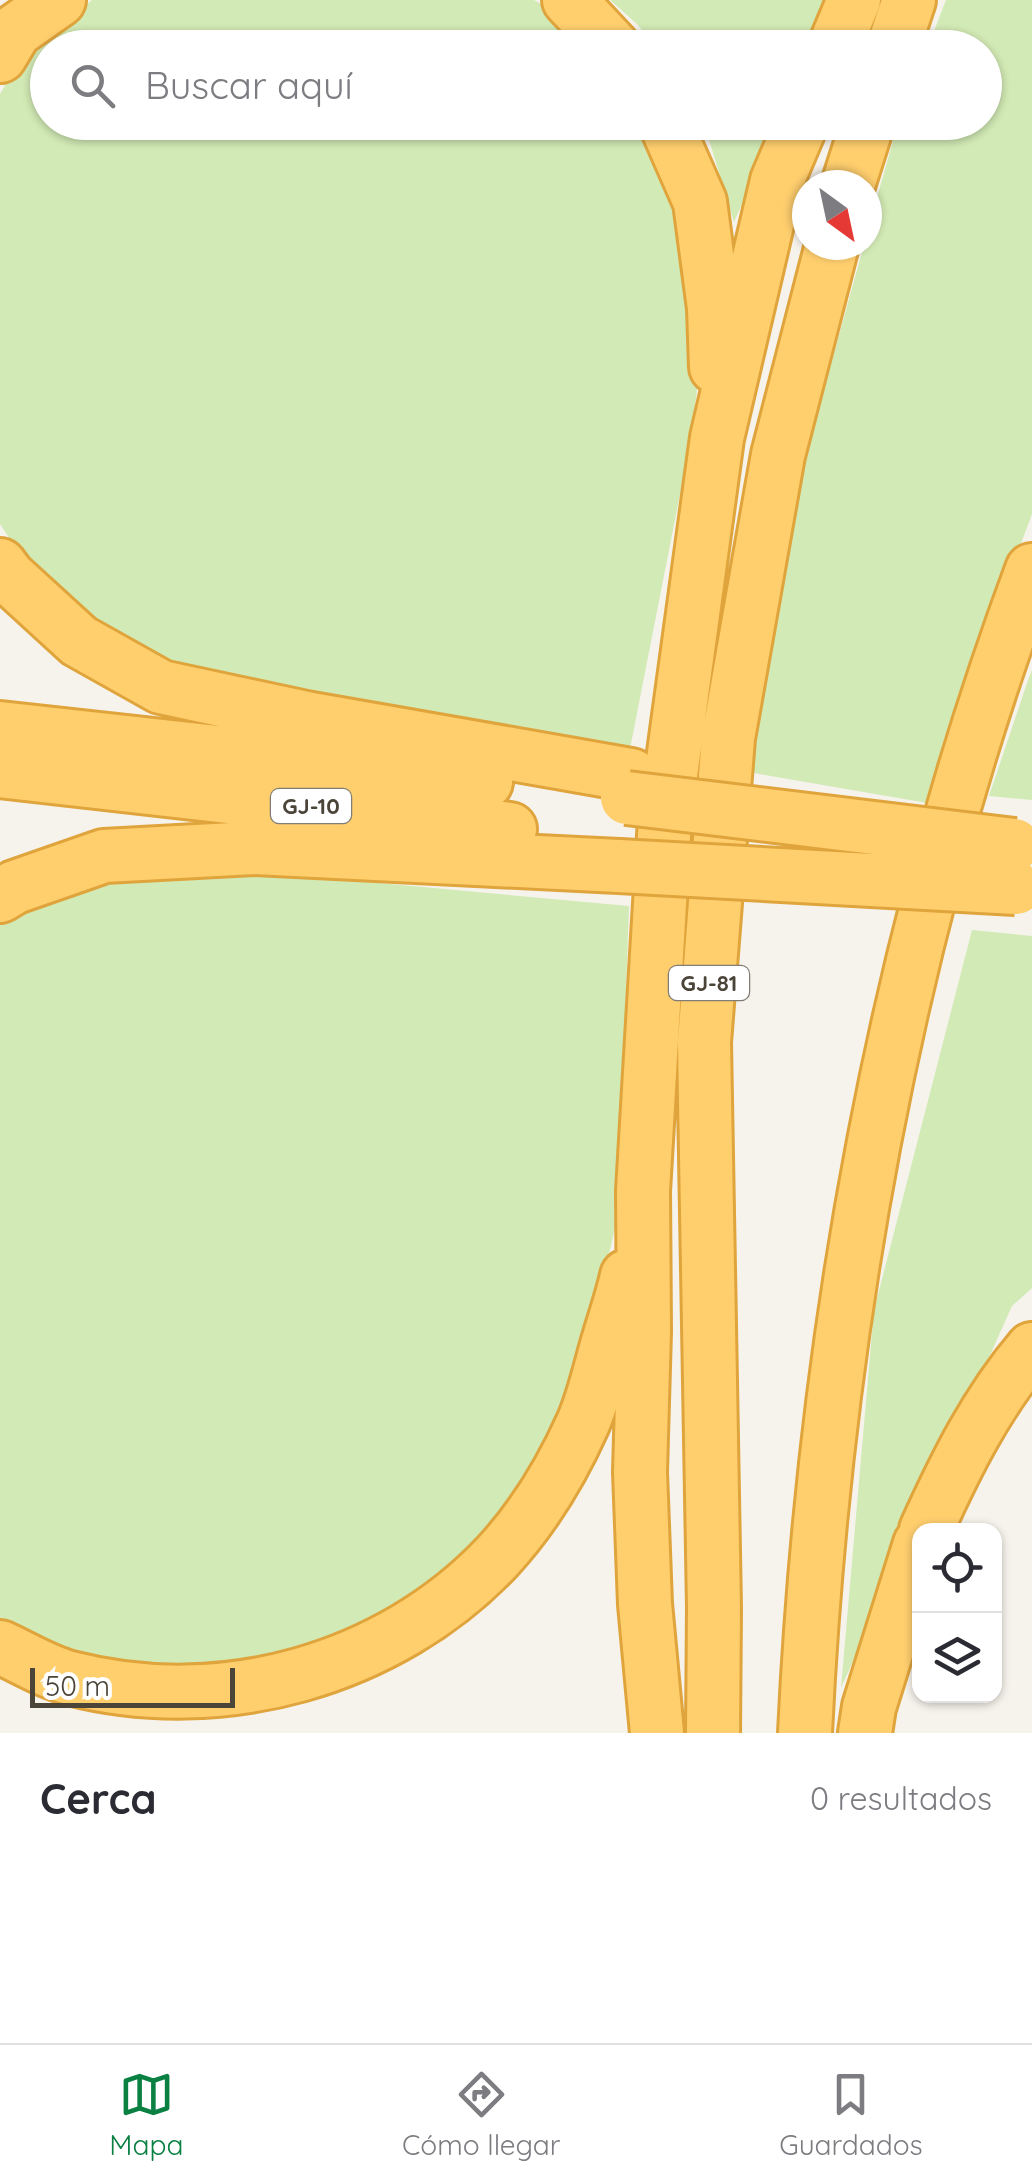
<!DOCTYPE html>
<html lang="es">
<head>
<meta charset="utf-8">
<style>
  body { margin:0; font-family:Quicksand,sans-serif; background:#f7f7f7; color:#2b2b33 }
  .controls { position:absolute; right:30px; bottom:30px; display:grid; overflow:hidden; border-radius:20px; box-shadow:0 2px 8px #0004 }
  .controls button { width:90px; height:90px; display:grid; place-items:center; padding:0; border:0; border-bottom:2px solid #e1e1e2; background:#fff; color:#2b2b33; font:50px sans-serif }
  .compass { position:absolute; left:792px; top:170px; width:90px; height:90px; border-radius:50%; background:#fff; box-shadow:0 2px 8px #0004; rotate:147deg }
  .scale { position:absolute; left:30px; bottom:25px; width:205px; box-sizing:border-box; padding-left:10px; border:5px solid #4b4439; border-top:0; font-size:28px; line-height:35px; white-space:nowrap; color:#4b4439; -webkit-text-stroke:8px #fff; paint-order:stroke }
  .list { margin:0; padding:0; list-style:none }
  h2 { display:flex; justify-content:space-between; align-items:center; height:130px; margin:0; padding:0 40px; font-size:42px }
  h2 small { font-size:32px; font-weight:400; color:#7c7c81 }
  .icon { flex:none; width:55px; height:55px; fill:none; stroke:currentColor; stroke-width:2; stroke-linecap:round; stroke-linejoin:round }
  .map { position:relative; flex:none; width:1032px; height:1733px; overflow:hidden }
  .search { position:absolute; background:#fff; box-shadow:0 2px 8px #0004; left:30px; right:30px; top:30px; height:110px; display:flex; align-items:center; gap:25px; box-sizing:border-box; padding:0 35px; border-radius:55px; color:#7c7c81; font-size:38px }
  .sheet { height:310px; background:#fff }
  nav { display:flex; justify-content:space-around; align-items:center; box-sizing:border-box; height:140px; border-top:2px solid #e1e1e2; background:#fff; font-size:28px; color:#7c7c81 }
  nav a { display:grid; justify-items:center; gap:5px }
  nav .on { color:#0b8043 }
  .map>svg:first-child { display:block }
  .green { fill:#d2eab5 }
  .lines { fill:none; stroke-linecap:round; stroke-linejoin:round }
  .motorway-casing { stroke:#e0a43c; stroke-width:58 }
  .motorway { stroke:#ffcf6e; stroke-width:52 }
  .motorway-bridge-casing { stroke:#e0a43c; stroke-width:58; stroke-linecap:butt }
  .motorway-bridge { stroke:#ffcf6e; stroke-width:52 }
  .labels { text-anchor:middle; stroke-width:10; stroke-linejoin:round; paint-order:stroke }
  .shield { fill:#fff; stroke:#817c74; stroke-width:2.5 }
  .shield-label { font-size:22px; font-weight:bold; fill:#4b4439 }
</style>
</head>
<body>
<div class="map">
<svg width="1032" height="1733" viewBox="0 0 1032 1733">
  <rect width="100%" height="100%" fill="#f6f3ec"/>
  <path class="green" d="M 92,0 L 534,0 L 546,7 L 588,47 L 48,48 L 48,122 L 644,123 L 683,209 L 700,365 L 691,438 L 628,759 L 216,679 L 121,644 L 23,559 L 0,524 L 0,94 L 17,65 Z
    M 610,0 L 831,0 L 810,48 L 656,47 L 637,24 Z
    M 946,0 L 1032,0 L 1032,514 L 965,693 L 933,804 L 742,771 L 796,490 L 864,245 L 867,245 L 867,233 L 897,127 L 898,123 L 984,122 L 984,48 L 928,47 Z
    M 704,123 L 778,123 L 734,222 Z
    M 1032,670 L 1032,800 L 989,796 L 1027,683 Z
    M 183,865 L 629,906 L 618,1214 L 585,1362 L 533,1474 L 474,1553 L 428,1599 L 237,1675 L 120,1670 L 25,1634 L 0,1620 L 0,920 L 71,888 Z
    M 972,930 L 1032,936 L 1032,1288 L 1012,1306 L 841,1688 L 874,1310 Z"/>
  <g class="lines">
    <defs>
      <path id="motorway" d="M 569,0 L 614,48
        M 834,48 L 854,0
        M 893,48 L 909,0
        M 0,56 L 15,31 L 59,0
        M 665,122 L 700,202 L 714,308 L 716,367
        M 848,185 L 868,122
        M 0,565 L 9,577 L 79,641 L 161,687 L 306,718 L 631,775
        M 0,728 L 486,782
        M 0,771 L 510,829
        M 0,896 L 15,887 L 104,856 L 253,848 L 619,866
        M 926,1530 C 955,1466 986,1403 1032,1349
        M 0,1647 C 22,1657 46,1672 70,1678 C 221,1717 389,1671 497,1557 C 532,1519 562,1470 583,1423 C 594,1398 600,1369 608,1342 C 614,1321 622,1299 627,1276
        M 657,1733 L 645,1604 L 640,1472 L 644,1331 L 643,1191 L 665,819 L 717,438 L 777,181 L 802,122
        M 713,1733 L 714,1608 L 704,1042 L 728,738 L 778,455 L 832,245
        M 805,1733 C 824,1338 894,941 1032,570
        M 865,1733 L 869,1707 L 920,1544"/>
    </defs>
    <use href="#motorway" class="motorway-casing"/>
    <use href="#motorway" class="motorway"/>
    <defs>
      <path id="motorway-bridge" d="M 627,798 L 1014,845
        M 619,866 L 1016,888"/>
    </defs>
    <use href="#motorway-bridge" class="motorway-bridge-casing"/>
    <use href="#motorway-bridge" class="motorway-bridge"/>
  </g>
  <g class="labels">
    <g class="shield">
      <rect x="271" y="789" width="80" height="34" rx="8"/>
      <rect x="669" y="966" width="80" height="34" rx="8"/>
    </g>
    <g class="shield-label">
      <text x="311" y="814">GJ-10</text>
      <text x="709" y="991">GJ-81</text>
    </g>
  </g>
</svg>
<div class="controls">
<button><svg class="icon" aria-label="locate" viewBox="0 0 24 24"><circle cx="12" cy="12" r="6"/><path d="M12 2v4M12 18v4M2 12h4M18 12h4"/></svg></button>
<button><svg class="icon" aria-label="layers" viewBox="0 0 24 24"><path d="M12 4l9 5-9 5-9-5zM3 14l9 5 9-5"/></svg></button>
</div>
<svg class="compass" viewBox="-18 -18 36 36"><path d="M0-13l5 13h-10z" fill="#e53935"/><path d="M0 13l5-13h-10z" fill="#7c7c81"/></svg>
<div class="scale">50 m</div>
<div class="search"><svg class="icon" aria-label="search" viewBox="0 0 24 24"><circle cx="10" cy="10" r="6"/><path d="M15 15l6 6"/></svg>Buscar aquí</div>
</div>
<section class="sheet">
<h2>Cerca<small>0 resultados</small></h2>
<ul class="list">
</ul>
</section>
<nav>
<a class="on"><svg class="icon" aria-label="map" viewBox="0 0 24 24"><path d="M3 6l6-2 6 2 6-2v14l-6 2-6-2-6 2zM9 4v14M15 6v14"/></svg>Mapa</a>
<a><svg class="icon" aria-label="directions" viewBox="0 0 24 24"><path d="M12 3l9 9-9 9-9-9zM9 14v-3h6M13 9l2 2-2 2"/></svg>Cómo llegar</a>
<a><svg class="icon" aria-label="saved" viewBox="0 0 24 24"><path d="M7 4h10v16l-5-4-5 4z"/></svg>Guardados</a>
</nav>
</body>
</html>
